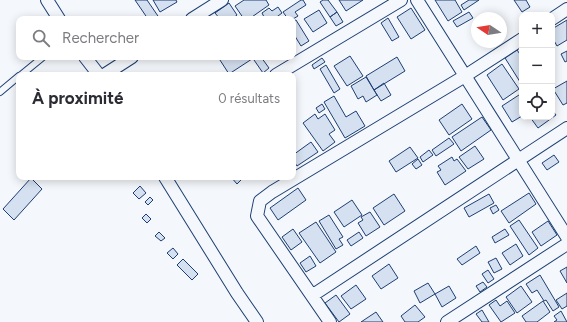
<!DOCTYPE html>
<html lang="fr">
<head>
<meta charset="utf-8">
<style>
  body { margin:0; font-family:Figtree,sans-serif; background:#f2f2f3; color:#2b2b33 }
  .controls { position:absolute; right:12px; top:12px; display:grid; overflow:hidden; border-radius:8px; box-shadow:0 2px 10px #0003 }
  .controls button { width:36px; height:36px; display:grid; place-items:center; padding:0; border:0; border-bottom:1px solid #e1e1e2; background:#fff; color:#2b2b33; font:20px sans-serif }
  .compass { position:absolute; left:471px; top:12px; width:36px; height:36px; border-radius:50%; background:#fff; box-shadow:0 2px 10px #0003; rotate:282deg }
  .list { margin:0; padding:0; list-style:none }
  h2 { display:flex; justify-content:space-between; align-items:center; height:52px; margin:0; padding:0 16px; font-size:17px }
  h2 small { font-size:13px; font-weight:400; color:#7c7c81 }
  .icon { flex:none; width:22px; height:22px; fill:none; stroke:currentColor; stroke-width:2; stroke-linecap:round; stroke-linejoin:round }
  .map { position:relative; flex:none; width:567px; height:322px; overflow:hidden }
  .search { position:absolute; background:#fff; box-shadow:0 2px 10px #0003; left:16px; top:16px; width:280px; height:44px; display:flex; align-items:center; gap:10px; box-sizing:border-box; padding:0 14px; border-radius:8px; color:#7c7c81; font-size:15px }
  .panel { position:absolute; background:#fff; box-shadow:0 2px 10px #0003; left:16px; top:72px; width:280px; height:108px; border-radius:8px }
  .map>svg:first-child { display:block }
  .building { fill:#d5e0f0; stroke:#1d3f73 }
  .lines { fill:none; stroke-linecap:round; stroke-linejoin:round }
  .service-casing { stroke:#1d3f73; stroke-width:8 }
  .minor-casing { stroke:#1d3f73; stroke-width:14 }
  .service { stroke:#f4f7fb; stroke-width:6 }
  .minor { stroke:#f4f7fb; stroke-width:12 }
</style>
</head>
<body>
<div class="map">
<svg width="567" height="322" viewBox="0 0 567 322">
  <rect width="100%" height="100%" fill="#f4f7fb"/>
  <path class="building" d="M 135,0 L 147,0 L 160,19 L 148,19 Z
    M 153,0 L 176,0 L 177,2 L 160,12 Z
    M 244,0 L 266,0 L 269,5 L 249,19 L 244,19 L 235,6 Z
    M 301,0 L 303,0 L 306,5 L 295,12 L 298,16 L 293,19 L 288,19 L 283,12 Z
    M 323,0 L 328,0 L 337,12 L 330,17 L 320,2 Z
    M 339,0 L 363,0 L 346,11 Z
    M 435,0 L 455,0 L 462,12 L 448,21 Z
    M 469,0 L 479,0 L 464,10 L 461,5 Z
    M 514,0 L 526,0 L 530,7 L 522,12 Z
    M 229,3 L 237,15 L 232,19 L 220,19 L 215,13 Z
    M 278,7 L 282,13 L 274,19 L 265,19 L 262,13 L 269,8 L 272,11 Z
    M 411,8 L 425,30 L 411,39 L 397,17 Z
    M 319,10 L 327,23 L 313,32 L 304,19 Z
    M 337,12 L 343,22 L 336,26 L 330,17 Z
    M 469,12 L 473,18 L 457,27 L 453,21 Z
    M 388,18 L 399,37 L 392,41 L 381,23 Z
    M 296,20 L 309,41 L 301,46 L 293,33 L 293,21 Z
    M 567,20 L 567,40 L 557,46 L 552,37 L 552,29 Z
    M 517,50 L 522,57 L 522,85 L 505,58 Z
    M 567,51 L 567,61 L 565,62 L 561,54 Z
    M 350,56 L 363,76 L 347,86 L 334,66 Z
    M 218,57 L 255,57 L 229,74 Z
    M 258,57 L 261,57 L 269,68 L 263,73 L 254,60 Z
    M 397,57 L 405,71 L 374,90 L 366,76 Z
    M 322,58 L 325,62 L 314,69 L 312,65 Z
    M 502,64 L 519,89 L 503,100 L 487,75 Z
    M 326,65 L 340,89 L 334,93 L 320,69 Z
    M 366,77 L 377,95 L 366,102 L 363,96 L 358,99 L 351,86 Z
    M 567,81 L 567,103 L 563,105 L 553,89 Z
    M 384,83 L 391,95 L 381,101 L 374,90 Z
    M 522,93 L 522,116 L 512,122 L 502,106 Z
    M 334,96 L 346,117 L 356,111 L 365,126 L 345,138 L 324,102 Z
    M 322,104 L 325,109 L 319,113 L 316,108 Z
    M 462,104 L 472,119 L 449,135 L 439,120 Z
    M 552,110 L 556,115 L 538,128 L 530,117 L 552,117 Z
    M 315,114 L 318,119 L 325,114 L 335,130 L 329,134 L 335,142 L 323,151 L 303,123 Z
    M 482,117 L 491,130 L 461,151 L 452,137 Z
    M 449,138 L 454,144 L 436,156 L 432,150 Z
    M 311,142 L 318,152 L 297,166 L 293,160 L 293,155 Z
    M 475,146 L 484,159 L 468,169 L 459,157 Z
    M 410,147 L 418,158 L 396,172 L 389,161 Z
    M 429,150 L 433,155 L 423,162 L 420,157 Z
    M 554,155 L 559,162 L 547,170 L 542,163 Z
    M 452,157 L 454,161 L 457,159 L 466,171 L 445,185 L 437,172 L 441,170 L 438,166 Z
    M 418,159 L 422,165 L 416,169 L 412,164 Z
    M 231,177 L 243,177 L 243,178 L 237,184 Z
    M 31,178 L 42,189 L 14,220 L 3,209 Z
    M 140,186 L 146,193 L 139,199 L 133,193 Z
    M 298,188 L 306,200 L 278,220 L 270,208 Z
    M 529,193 L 536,204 L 509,223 L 501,211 Z
    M 394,194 L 405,211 L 384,225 L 373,208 Z
    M 489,194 L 494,203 L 469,217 L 464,208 Z
    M 150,197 L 153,200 L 148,205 L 145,202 Z
    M 352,200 L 362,215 L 344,227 L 334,212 Z
    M 496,205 L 499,210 L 493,214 L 490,208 Z
    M 370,212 L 380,227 L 366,236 L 358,223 L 363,220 L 361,217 Z
    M 146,214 L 151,219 L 147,223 L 142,218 Z
    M 329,215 L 343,237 L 339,239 L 343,245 L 336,249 L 319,221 Z
    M 519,220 L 538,248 L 529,255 L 510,226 Z
    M 548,221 L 557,235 L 541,246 L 532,232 Z
    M 316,222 L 336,252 L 320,263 L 299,233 Z
    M 293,229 L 302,242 L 291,250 L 282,237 Z
    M 505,229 L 509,235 L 495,243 L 492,237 Z
    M 159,232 L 165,238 L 161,241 L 155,236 Z
    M 359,232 L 363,238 L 351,246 L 347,240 Z
    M 516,244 L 523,256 L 510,265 L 502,253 Z
    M 476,246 L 480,253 L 462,265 L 457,259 Z
    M 173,248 L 178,254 L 173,259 L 167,253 Z
    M 310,256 L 316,266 L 306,272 L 300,263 Z
    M 496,258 L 502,269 L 494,273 L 488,262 Z
    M 183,259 L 198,274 L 192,280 L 177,265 Z
    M 389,264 L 398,278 L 381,289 L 372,276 Z
    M 567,267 L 567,283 L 560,271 Z
    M 488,270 L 494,279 L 488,283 L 482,274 Z
    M 540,275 L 559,307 L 553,311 L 546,300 L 544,301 L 537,290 L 532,293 L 526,284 Z
    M 483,282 L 487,287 L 480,292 L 476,286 Z
    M 428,283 L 435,294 L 420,303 L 414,291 Z
    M 356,285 L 366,299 L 351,309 L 341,296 Z
    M 449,286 L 456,298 L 442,307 L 435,294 Z
    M 521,286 L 532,302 L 517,313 L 506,297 Z
    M 567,293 L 567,306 L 562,309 L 556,300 Z
    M 336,295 L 350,314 L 339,322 L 325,303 Z
    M 496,300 L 500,306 L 507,301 L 515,313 L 501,322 L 489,305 Z
    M 543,301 L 550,312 L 537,322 L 526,322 L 522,316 Z
    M 415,305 L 425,317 L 418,322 L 405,322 L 401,316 Z
    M 482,310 L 489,322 L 482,322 L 476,314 Z
    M 561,311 L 567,322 L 554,322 L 557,320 L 554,316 Z
    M 376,312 L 383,322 L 361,322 Z"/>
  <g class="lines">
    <defs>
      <path id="service" d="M 21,75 L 43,57
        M 0,92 L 19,76"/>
      <path id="minor" d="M 47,0 L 59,19
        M 417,0 L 567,237
        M 192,19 L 222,0
        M 552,19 L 567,9
        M 85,57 L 99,75
        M 104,75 L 132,57
        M 276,75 L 401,0
        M 165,177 L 237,293 L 257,322
        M 313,295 L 567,128
        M 330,322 L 257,216 L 260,201 L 272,192 L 465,76 L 522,39
        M 447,322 L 567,244"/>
    </defs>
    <use href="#service" class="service-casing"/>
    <use href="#minor" class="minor-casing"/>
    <use href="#service" class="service"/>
    <use href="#minor" class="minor"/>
  </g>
</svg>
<div class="controls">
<button>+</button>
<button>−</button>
<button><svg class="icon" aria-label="locate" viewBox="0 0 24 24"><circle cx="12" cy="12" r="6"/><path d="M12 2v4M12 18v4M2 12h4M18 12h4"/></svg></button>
</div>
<svg class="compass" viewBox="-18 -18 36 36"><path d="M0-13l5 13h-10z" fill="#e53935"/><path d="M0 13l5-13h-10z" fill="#7c7c81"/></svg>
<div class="search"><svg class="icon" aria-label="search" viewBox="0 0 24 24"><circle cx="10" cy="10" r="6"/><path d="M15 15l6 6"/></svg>Rechercher</div>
<section class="panel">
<h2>À proximité<small>0 résultats</small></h2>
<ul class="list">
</ul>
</section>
</div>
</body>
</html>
